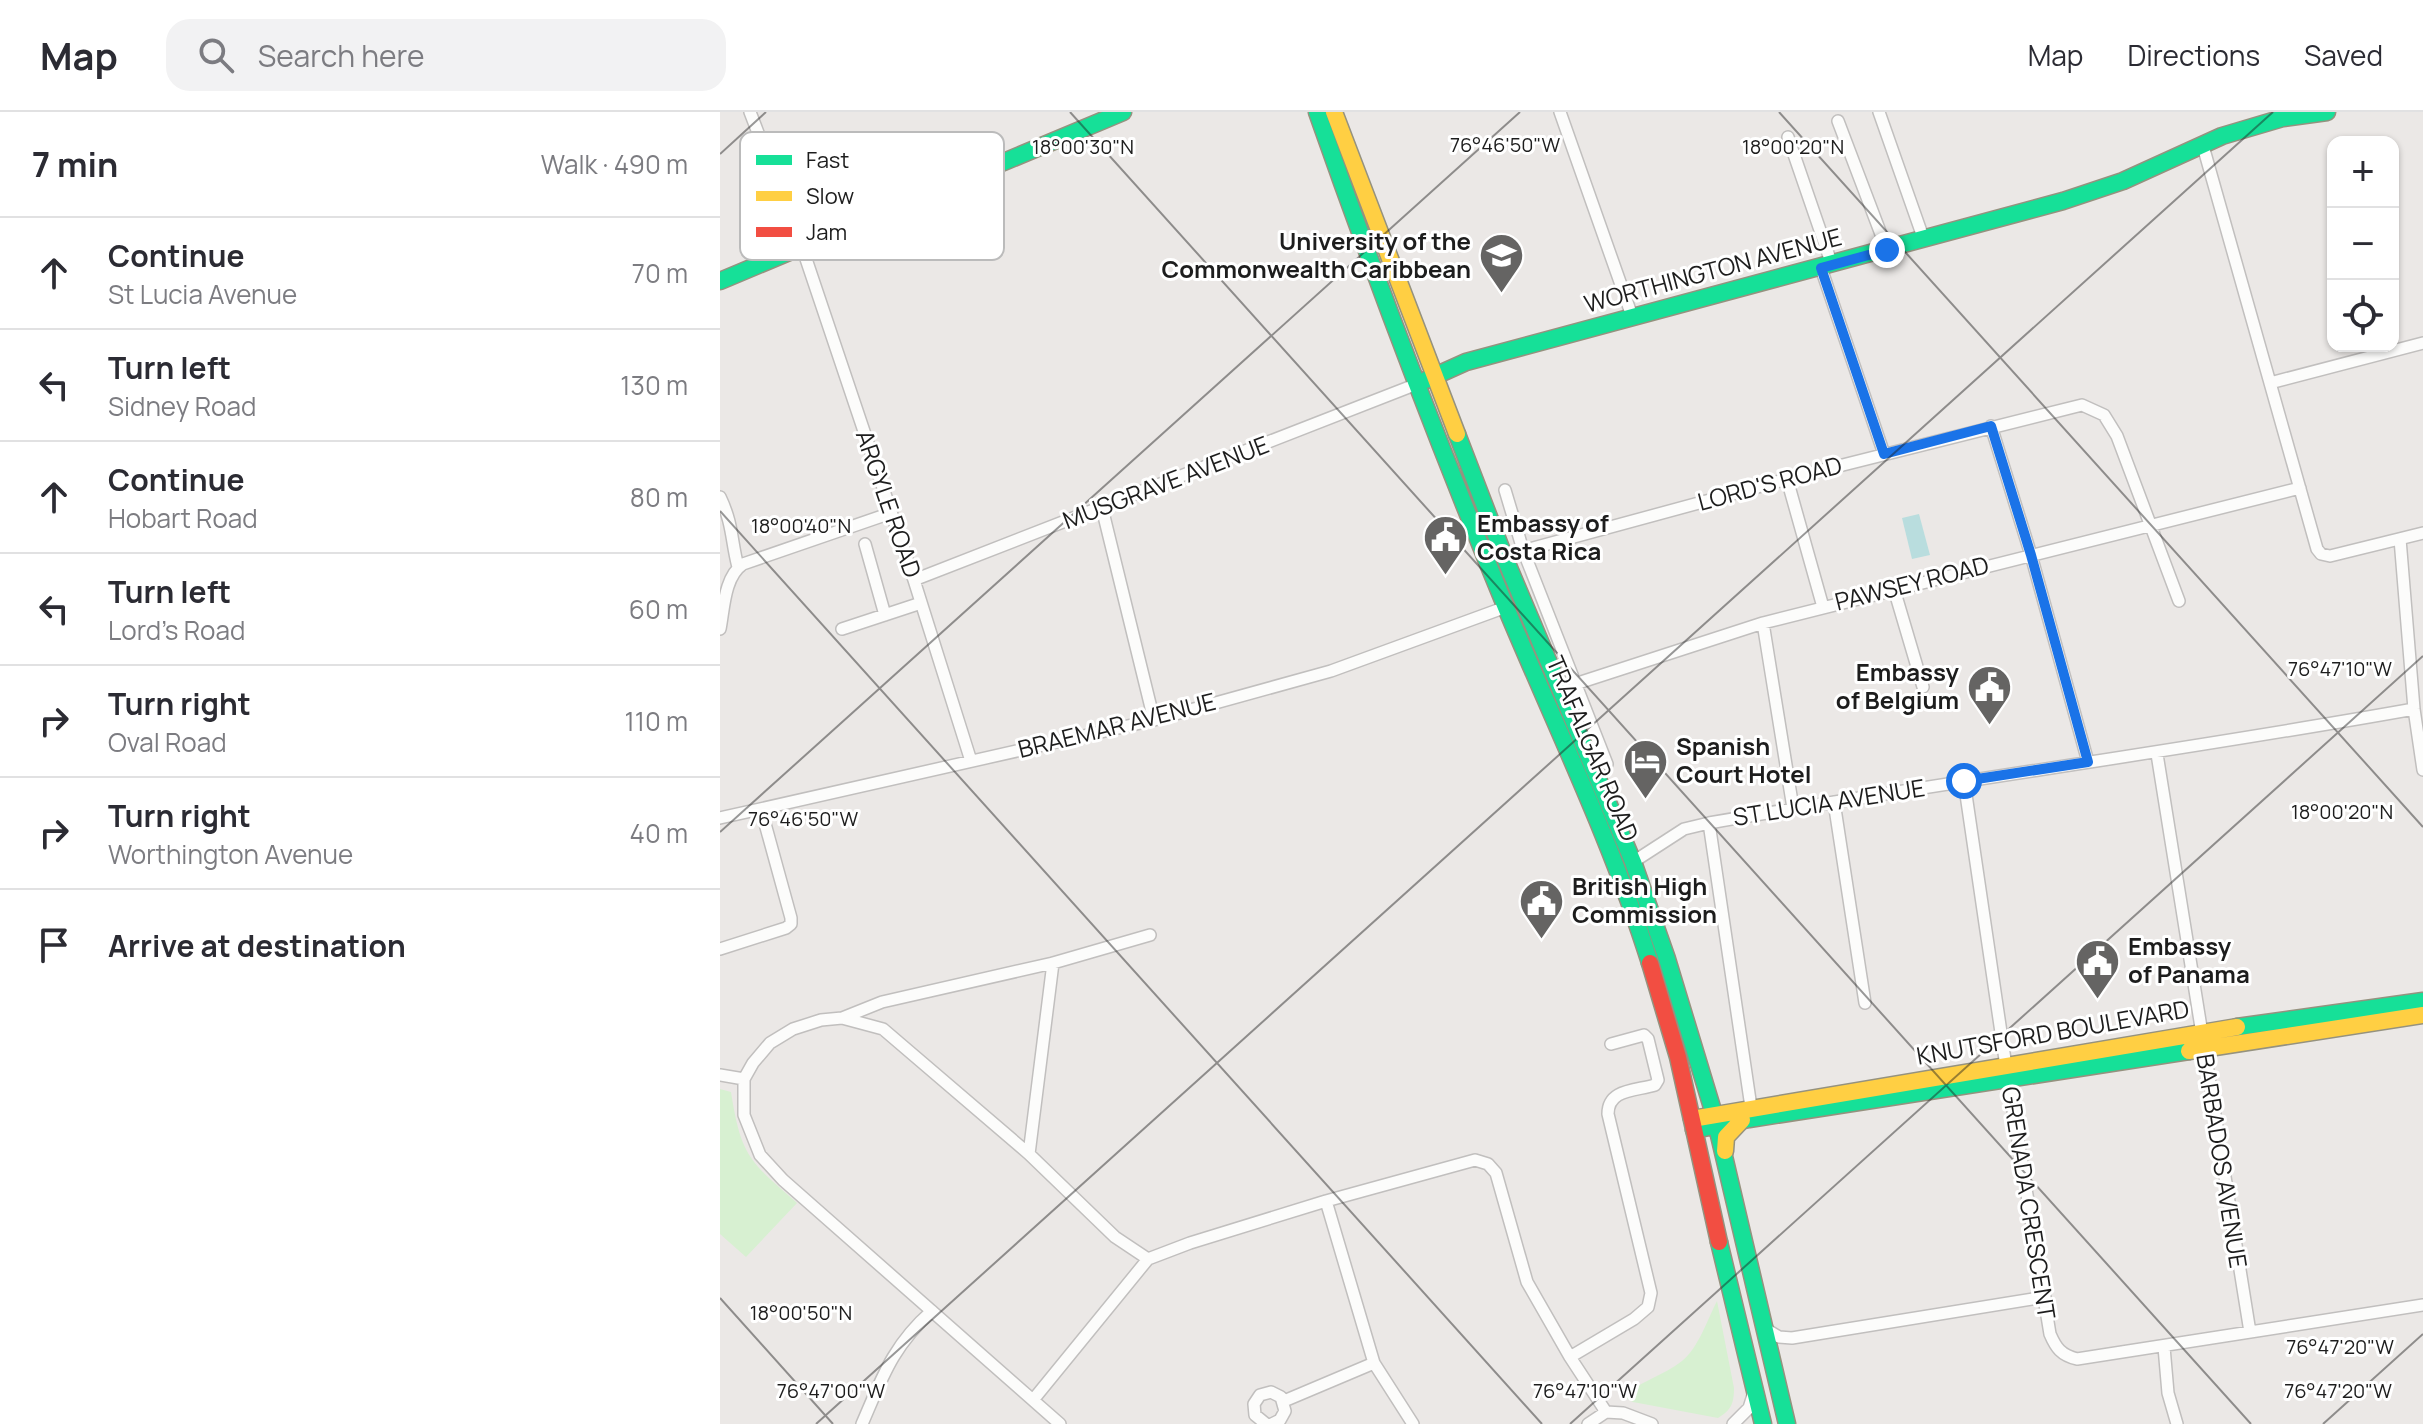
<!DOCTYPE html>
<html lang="en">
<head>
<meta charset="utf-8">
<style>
  body { margin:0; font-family:Manrope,sans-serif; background:#f2f2f3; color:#2b2b33 }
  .controls { position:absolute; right:24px; top:24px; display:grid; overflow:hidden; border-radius:16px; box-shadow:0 2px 6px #0004 }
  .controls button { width:72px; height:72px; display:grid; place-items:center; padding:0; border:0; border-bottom:2px solid #e1e1e2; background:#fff; color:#2b2b33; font:40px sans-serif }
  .stop { position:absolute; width:24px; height:24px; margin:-18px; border:6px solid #1a73e8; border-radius:50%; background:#fff }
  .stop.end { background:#1a73e8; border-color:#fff; box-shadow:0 2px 8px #0008 }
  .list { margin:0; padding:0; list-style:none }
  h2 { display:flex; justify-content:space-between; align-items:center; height:104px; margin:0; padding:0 32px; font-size:34px }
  h2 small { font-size:26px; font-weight:400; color:#7c7c81 }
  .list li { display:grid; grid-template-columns:52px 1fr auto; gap:24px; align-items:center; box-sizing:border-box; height:112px; padding:0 32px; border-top:2px solid #e1e1e2 }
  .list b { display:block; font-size:30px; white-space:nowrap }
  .list p { margin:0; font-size:26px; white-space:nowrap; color:#7c7c81 }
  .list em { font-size:26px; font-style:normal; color:#7c7c81 }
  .icon { flex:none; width:44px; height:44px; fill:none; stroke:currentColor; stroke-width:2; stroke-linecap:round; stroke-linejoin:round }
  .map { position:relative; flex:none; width:1703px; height:1312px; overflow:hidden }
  header { display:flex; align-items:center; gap:48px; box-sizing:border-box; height:112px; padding:0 40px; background:#fff; border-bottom:2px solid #e1e1e2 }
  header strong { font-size:38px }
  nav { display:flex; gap:44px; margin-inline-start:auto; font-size:28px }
  .search { width:560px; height:72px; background:#f2f2f3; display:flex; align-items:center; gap:20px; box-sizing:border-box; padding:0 28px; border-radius:24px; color:#7c7c81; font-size:30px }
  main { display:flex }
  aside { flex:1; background:#fff }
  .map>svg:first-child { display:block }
  .park { fill:#d7f0d1 }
  .water { fill:#b9ddde }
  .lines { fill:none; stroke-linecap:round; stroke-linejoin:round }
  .street-casing { stroke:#c1bfbe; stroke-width:14 }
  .fast-casing { stroke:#95927f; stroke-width:19 }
  .slow-casing { stroke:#95927f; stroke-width:19 }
  .jam-casing { stroke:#95927f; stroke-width:19 }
  .street { stroke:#fcfcfb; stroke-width:11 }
  .fast { stroke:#16e098; stroke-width:16 }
  .slow { stroke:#ffcf43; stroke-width:16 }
  .jam { stroke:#f24e42; stroke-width:16 }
  .route { stroke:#1a73e8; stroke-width:10 }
  .ticks { fill:none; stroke:#1d1d1d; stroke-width:2; stroke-opacity:0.45 }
  .labels { text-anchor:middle; stroke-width:6; stroke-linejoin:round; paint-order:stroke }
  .poi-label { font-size:24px; font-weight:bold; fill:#1d1d1d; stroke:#fff; text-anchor:start }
  .street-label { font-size:24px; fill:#1d1d1d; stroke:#fff }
  .key { fill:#fff; stroke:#bbb; stroke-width:2 }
  .key-label { font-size:22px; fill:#1d1d1d }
  .ticks-label { font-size:20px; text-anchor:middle; fill:#1d1d1d; stroke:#fff; stroke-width:6; stroke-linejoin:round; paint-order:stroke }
</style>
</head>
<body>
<header>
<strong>Map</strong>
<div class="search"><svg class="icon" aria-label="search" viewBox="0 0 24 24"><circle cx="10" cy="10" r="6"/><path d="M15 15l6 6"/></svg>Search here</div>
<nav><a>Map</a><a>Directions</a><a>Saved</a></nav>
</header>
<main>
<aside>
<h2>7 min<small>Walk · 490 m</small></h2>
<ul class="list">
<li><svg class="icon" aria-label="ahead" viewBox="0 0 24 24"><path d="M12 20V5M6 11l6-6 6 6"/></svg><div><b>Continue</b><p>St Lucia Avenue</p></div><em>70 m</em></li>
<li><svg class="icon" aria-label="left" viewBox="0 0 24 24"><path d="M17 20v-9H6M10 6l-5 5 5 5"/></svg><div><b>Turn left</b><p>Sidney Road</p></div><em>130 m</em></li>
<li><svg class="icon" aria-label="ahead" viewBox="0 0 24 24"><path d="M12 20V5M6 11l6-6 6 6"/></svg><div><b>Continue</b><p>Hobart Road</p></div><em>80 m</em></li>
<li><svg class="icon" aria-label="left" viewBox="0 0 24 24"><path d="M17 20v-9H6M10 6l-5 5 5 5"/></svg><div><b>Turn left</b><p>Lord's Road</p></div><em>60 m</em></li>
<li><svg class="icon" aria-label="right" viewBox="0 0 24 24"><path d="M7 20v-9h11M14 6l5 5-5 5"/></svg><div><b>Turn right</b><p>Oval Road</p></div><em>110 m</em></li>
<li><svg class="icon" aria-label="right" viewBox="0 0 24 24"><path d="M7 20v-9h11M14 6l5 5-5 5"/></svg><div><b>Turn right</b><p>Worthington Avenue</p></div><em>40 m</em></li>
<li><svg class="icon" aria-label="arrive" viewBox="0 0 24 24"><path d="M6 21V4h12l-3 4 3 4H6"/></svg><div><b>Arrive at destination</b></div></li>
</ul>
</aside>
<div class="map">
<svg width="1703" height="1312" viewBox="0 0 1703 1312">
  <rect width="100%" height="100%" fill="#ebe8e6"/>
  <path class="park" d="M 0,977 L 11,980 C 21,1044 29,1049 77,1091 L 26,1145 L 0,1122 Z
    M 997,1189 L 1014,1276 C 1014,1292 1011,1298 998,1306 L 913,1290 L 902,1284 C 920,1270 944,1263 962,1249 C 979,1235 987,1208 997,1189 Z"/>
  <path class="water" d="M 1199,402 L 1210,443 L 1192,447 L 1182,406 Z"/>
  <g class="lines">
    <defs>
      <path id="street" d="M 30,0 L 82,135 L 194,468 L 251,649
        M 840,0 L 912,204
        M 1159,0 L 1204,128
        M 1118,9 L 1167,138
        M 1068,25 L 1112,153
        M 1483,34 L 1597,437 L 1601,442 L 1610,444 L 1703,421
        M 1101,156 L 1164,342
        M 1550,271 L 1703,231
        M 1271,314 L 1311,443 L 1368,650
        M 1067,367 L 1103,495
        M 785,378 L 803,438 L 887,652
        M 0,385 C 13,412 11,428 18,455
        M 382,396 L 434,608
        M 1680,427 L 1694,597 L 1703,658
        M 145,432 L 165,503
        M 784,444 L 1067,367 L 1362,293 L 1384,303 L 1397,324 L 1459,489
        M 194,468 L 697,272
        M 1174,477 L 1203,575
        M 1043,511 L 1073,696
        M 0,517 C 4,497 4,465 23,452 L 171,401
        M 122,517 L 201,491
        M 855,572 L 1043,511 L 1580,376
        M 1437,642 L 1530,1220
        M 1244,669 L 1288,968 L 1330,1222 C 1336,1236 1341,1243 1357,1247 L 1703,1193
        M 1114,690 L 1145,891
        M 0,706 L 434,608 L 611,559 L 786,495
        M 989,711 L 1031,995
        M 913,750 L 964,717 L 989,711 C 1224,670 1460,639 1694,597
        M 0,837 L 66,816 L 71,812 L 71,806 L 41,697
        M 122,906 L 163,917 L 309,1042 L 395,1125 L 428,1147
        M 0,963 L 24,967
        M 309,1042 L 333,851
        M 606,1089 L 654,1251 L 693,1312
        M 1044,1216 L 1059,1225 L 1072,1226 L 1325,1185
        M 1444,1235 L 1448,1281 L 1457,1312
        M 850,1245 L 914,1207 L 928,1195 L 931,1181 L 888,1002 C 888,977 915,979 935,973 L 938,968 L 928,927 L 924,923 L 891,932
        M 313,1288 L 428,1147 L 470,1131 L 606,1089 L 755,1048 L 768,1052 L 776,1061 L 807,1170 L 850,1245 L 886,1300
        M 564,1289 L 654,1251
        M 886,1300 L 903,1301 L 932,1312
        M 142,1312 C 162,1266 173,1233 212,1199
        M 340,1312 L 63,1068 L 40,1043 L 24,1003 L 24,967 L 33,951 L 50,931 L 73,917 L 101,908 L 122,906 L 162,890 L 333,851 L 430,823
        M 546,1312 L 535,1303 L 534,1292 L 540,1283 L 551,1280 L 561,1285 L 565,1299 L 560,1308 L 552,1312
        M 868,1312 L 886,1300
        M 1013,1312 L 1029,1296 L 1034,1280"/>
      <path id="fast" d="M 597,0 C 656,168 719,334 787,498 C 836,615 892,730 930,851
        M 0,169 L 403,0
        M 706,268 L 746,250 L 1343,89 L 1403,69 L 1502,24 L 1563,6 L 1607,0
        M 737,322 L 784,444 L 913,750 L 947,847 L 994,1002 L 1067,1312
        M 1517,915 L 1703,889
        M 974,1018 L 1029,1007 L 1469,939
        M 999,1130 L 1043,1312"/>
      <path id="slow" d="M 614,0 L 737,322
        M 1469,939 L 1703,903
        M 972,1007 L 1517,915
        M 1005,1039 L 1006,1025 L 1022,1008"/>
      <path id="jam" d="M 930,851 L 958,945 L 999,1130"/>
    </defs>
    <use href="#street" class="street-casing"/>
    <use href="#fast" class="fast-casing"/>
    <use href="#slow" class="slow-casing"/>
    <use href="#jam" class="jam-casing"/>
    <use href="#street" class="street"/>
    <use href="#fast" class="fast"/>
    <use href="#slow" class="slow"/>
    <use href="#jam" class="jam"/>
  </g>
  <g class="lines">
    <path class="route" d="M 1167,138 L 1101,156 L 1164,342 L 1271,314 L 1311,443 L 1368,650 L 1244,669"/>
  </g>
  <path class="ticks" d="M 350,0 L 1531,1312M 1059,0 L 1703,715M 0,42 L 46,0M 0,399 L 822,1312M 0,720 L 800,0M 0,1186 L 113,1312M 96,1312 L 1553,0M 850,1312 L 1703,544M 1603,1312 L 1703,1222"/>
  <defs>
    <symbol id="university-pin" viewBox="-11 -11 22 30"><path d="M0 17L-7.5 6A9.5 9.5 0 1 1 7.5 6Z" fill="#656463" stroke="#fff"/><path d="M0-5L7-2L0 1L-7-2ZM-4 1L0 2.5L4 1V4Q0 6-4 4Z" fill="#fff"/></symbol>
    <symbol id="civic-pin" viewBox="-11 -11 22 30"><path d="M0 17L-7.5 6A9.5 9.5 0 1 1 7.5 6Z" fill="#656463" stroke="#fff"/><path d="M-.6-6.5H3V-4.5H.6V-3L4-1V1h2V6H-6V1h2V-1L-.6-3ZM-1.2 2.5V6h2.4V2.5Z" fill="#fff"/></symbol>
    <symbol id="hotel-pin" viewBox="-11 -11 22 30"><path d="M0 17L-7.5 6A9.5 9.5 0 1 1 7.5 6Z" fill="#656463" stroke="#fff"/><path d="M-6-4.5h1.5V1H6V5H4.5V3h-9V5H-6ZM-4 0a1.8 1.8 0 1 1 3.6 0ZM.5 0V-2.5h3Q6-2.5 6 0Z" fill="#fff"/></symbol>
  </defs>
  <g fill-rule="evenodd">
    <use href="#university-pin" x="756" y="118" width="51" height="69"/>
    <use href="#civic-pin" x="700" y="400" width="51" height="69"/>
    <use href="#civic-pin" x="1244" y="550" width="51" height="69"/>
    <use href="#hotel-pin" x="900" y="624" width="51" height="69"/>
    <use href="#civic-pin" x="796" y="764" width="51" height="69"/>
    <use href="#civic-pin" x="1352" y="824" width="51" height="69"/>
  </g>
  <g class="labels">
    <g class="poi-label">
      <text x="751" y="138" text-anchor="end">University of the<tspan x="751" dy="28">Commonwealth Caribbean</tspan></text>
      <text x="757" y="420">Embassy of<tspan x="757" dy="28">Costa Rica</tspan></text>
      <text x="1239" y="569" text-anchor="end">Embassy<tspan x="1239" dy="28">of Belgium</tspan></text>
      <text x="956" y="643">Spanish<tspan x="956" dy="28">Court Hotel</tspan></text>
      <text x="852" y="783">British High<tspan x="852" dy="28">Commission</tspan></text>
      <text x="1408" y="843">Embassy<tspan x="1408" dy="28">of Panama</tspan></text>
    </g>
    <g class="street-label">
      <text transform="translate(993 159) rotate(-15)" y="8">WORTHINGTON AVENUE</text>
      <text transform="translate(446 371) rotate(-21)" y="8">MUSGRAVE AVENUE</text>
      <text transform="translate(1050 372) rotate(-15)" y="8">LORD'S ROAD</text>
      <text transform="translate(168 392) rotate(71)" y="8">ARGYLE ROAD</text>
      <text transform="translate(1192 472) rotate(-14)" y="8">PAWSEY ROAD</text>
      <text transform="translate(397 614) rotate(-14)" y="8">BRAEMAR AVENUE</text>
      <text transform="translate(872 637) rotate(67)" y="8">TRAFALGAR ROAD</text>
      <text transform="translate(1109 691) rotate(-9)" y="8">ST LUCIA AVENUE</text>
      <text transform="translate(1333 921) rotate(-10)" y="8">KNUTSFORD BOULEVARD</text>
      <text transform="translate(1501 1049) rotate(81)" y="8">BARBADOS AVENUE</text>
      <text transform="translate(1308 1091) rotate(81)" y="8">GRENADA CRESCENT</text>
    </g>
  </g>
  <rect x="20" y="20" width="264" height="128" rx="12" class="key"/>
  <rect x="36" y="43" width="36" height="10" fill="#16e098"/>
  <rect x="36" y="79" width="36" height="10" fill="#ffcf43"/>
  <rect x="36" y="115" width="36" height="10" fill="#f24e42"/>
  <g class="key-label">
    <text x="86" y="56">Fast</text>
    <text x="86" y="92">Slow</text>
    <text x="86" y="128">Jam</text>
  </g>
  <g class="ticks-label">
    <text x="785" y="40">76°46'50"W</text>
    <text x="363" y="42">18°00'30"N</text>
    <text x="1073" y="42">18°00'20"N</text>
    <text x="81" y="421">18°00'40"N</text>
    <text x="1620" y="564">76°47'10"W</text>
    <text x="1622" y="707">18°00'20"N</text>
    <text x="83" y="714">76°46'50"W</text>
    <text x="81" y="1208">18°00'50"N</text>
    <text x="1620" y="1242">76°47'20"W</text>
    <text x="111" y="1286">76°47'00"W</text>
    <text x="865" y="1286">76°47'10"W</text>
    <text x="1618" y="1286">76°47'20"W</text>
  </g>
</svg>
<div class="controls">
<button>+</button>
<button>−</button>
<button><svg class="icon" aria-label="locate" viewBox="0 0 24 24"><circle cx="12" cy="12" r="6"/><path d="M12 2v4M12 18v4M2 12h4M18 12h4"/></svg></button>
</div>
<div class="stop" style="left:1244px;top:669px"></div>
<div class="stop end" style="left:1167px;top:138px"></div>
</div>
</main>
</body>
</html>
